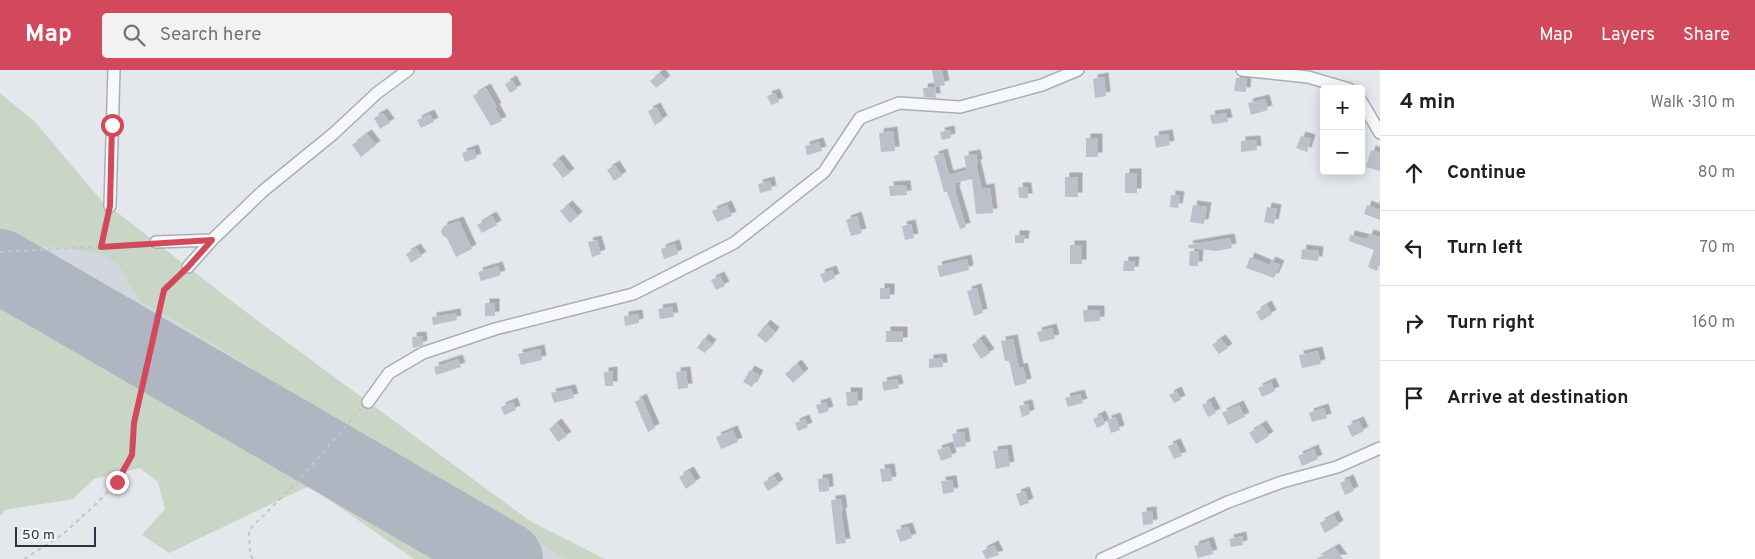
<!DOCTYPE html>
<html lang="en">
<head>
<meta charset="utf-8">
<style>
  body { margin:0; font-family:Overpass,sans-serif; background:#f2f2f2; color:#202124 }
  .controls { position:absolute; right:15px; top:15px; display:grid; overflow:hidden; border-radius:5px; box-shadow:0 2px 12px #0003 }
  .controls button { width:45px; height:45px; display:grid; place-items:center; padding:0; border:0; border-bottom:1px solid #e0e0e0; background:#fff; color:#202124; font:25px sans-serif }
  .scale { position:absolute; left:15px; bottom:12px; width:81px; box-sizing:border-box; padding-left:5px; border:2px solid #2b3445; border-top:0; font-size:14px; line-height:18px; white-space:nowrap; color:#2b3445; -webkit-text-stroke:4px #f4f6f9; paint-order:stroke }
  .stop { position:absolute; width:15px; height:15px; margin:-11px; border:4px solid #d1495b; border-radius:50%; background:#fff }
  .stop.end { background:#d1495b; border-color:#fff; box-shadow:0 1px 5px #0008 }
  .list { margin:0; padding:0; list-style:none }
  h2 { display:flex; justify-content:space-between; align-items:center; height:65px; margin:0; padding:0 20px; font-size:21px }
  h2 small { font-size:16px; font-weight:400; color:#757577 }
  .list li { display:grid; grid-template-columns:32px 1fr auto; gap:15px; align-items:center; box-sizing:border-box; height:75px; padding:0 20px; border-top:1px solid #e0e0e0 }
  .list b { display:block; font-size:19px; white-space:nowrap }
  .list em { font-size:16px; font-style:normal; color:#757577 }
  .icon { flex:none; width:28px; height:28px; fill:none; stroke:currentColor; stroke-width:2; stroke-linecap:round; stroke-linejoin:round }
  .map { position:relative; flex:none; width:1380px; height:489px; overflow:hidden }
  header { display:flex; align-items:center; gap:30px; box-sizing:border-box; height:70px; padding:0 25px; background:#d1495b; color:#fff }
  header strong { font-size:24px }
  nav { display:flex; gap:28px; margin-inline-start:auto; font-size:18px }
  .search { width:350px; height:45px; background:#f2f2f2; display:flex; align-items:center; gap:12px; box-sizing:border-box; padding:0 18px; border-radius:5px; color:#757577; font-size:19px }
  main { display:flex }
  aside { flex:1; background:#fff }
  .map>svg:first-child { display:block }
  .built { fill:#d2d6de }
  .green { fill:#c9d6c5 }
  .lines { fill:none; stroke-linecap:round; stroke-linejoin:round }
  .runway { stroke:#b0b6c1; stroke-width:74 }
  .building { fill:#bbc0ca; filter:url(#shadow) }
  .street-casing { stroke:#a9aeb7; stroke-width:14 }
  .path { stroke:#c2c5cb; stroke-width:2; stroke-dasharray:4 4; stroke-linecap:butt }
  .street { stroke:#f7f8fa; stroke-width:11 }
  .route { stroke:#d1495b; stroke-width:6 }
</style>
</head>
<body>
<header>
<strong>Map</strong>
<div class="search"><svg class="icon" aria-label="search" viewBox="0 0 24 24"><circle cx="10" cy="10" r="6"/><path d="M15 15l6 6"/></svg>Search here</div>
<nav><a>Map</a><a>Layers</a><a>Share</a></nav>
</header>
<main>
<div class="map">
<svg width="1380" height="489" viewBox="0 0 1380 489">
  <defs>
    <filter id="shadow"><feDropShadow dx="4.5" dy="-4.5" stdDeviation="0" flood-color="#0004"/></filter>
  </defs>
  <rect width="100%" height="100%" fill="#e4e7ec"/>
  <path class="built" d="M 0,163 L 31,175 L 97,183 L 118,195 L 140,232 L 172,249 L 362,368 L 565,489 L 462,489 L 119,281 L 0,213 Z"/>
  <path class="green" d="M 0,23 L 35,52 L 101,130 L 246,242 L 530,451 L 605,489 L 565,489 L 362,368 L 172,249 L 140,232 L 118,195 L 97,183 L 31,175 L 0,163 Z
    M 0,213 L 119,281 L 462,489 L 414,489 L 309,416 L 169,483 L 142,465 L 165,439 L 158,412 L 140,398 L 94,409 L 73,429 L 5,440 L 0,446 Z"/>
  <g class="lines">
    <path class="runway" d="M 0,196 L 506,489"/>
  </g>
  <path class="building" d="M 932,0 L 942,0 L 945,15 L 935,17 Z
    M 660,3 L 666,10 L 656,18 L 650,11 Z
    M 1104,7 L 1106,26 L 1095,28 L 1093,9 Z
    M 1236,8 L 1247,8 L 1246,22 L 1234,21 Z
    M 512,10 L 517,19 L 510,23 L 505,14 Z
    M 935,17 L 936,28 L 924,27 L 923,18 Z
    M 486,18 L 497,37 L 495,38 L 502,51 L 491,56 L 473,26 Z
    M 775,23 L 779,32 L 771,35 L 767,26 Z
    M 1265,29 L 1268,40 L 1251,45 L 1248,33 Z
    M 656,37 L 663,50 L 655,55 L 648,41 Z
    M 383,43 L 390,53 L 380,59 L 374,48 Z
    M 1226,43 L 1228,52 L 1212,54 L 1210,45 Z
    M 430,44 L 434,52 L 421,58 L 417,50 Z
    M 950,60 L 951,68 L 942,70 L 940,62 Z
    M 893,61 L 895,81 L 881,82 L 879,63 Z
    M 367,64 L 376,75 L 361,87 L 352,75 Z
    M 1168,64 L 1170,75 L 1156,78 L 1154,66 Z
    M 1301,66 L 1311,69 L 1307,82 L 1296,78 Z
    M 1086,68 L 1098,68 L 1098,87 L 1086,87 Z
    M 1256,70 L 1257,80 L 1241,82 L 1241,71 Z
    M 819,72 L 822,81 L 807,85 L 805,76 Z
    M 474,79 L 477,88 L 465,92 L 462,83 Z
    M 1371,80 L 1380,83 L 1380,101 L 1366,97 Z
    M 943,83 L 949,105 L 967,100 L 964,86 L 976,84 L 978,94 L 976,94 L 982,119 L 990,118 L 993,143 L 976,144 L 972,109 L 955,113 L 956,119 L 955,120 L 966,157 L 960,159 L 947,122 L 944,122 L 934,86 Z
    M 559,89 L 570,103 L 563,108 L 552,94 Z
    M 615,95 L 622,106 L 614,111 L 607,100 Z
    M 1125,103 L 1137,103 L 1137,123 L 1125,123 Z
    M 1065,107 L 1078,107 L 1078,127 L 1065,127 Z
    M 770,111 L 772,120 L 760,123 L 758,114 Z
    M 906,115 L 907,125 L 890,126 L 889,116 Z
    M 1018,117 L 1027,117 L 1028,128 L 1019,128 Z
    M 1171,125 L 1180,126 L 1178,138 L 1170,137 Z
    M 568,135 L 578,146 L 570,153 L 560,141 Z
    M 727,135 L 732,146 L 717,152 L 712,141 Z
    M 1193,135 L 1207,137 L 1204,154 L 1190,152 Z
    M 1367,135 L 1380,140 L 1380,150 L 1364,144 Z
    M 1267,137 L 1277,139 L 1274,154 L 1264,152 Z
    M 492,146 L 497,155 L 482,163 L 477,155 Z
    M 857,146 L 862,163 L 851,166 L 846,150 Z
    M 459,151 L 472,179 L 456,187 L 447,168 L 442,165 L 441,161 L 444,156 Z
    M 911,154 L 914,168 L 905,170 L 902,156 Z
    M 1369,164 L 1380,167 L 1380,193 L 1377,201 L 1368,197 L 1374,180 L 1349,171 L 1350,165 L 1367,169 Z
    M 1015,165 L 1025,165 L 1024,173 L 1015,173 Z
    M 1230,168 L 1232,178 L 1217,181 L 1189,178 L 1188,175 Z
    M 597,170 L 601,184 L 592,187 L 588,172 Z
    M 675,174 L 678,184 L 664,189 L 661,179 Z
    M 1070,175 L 1082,175 L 1082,194 L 1070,194 Z
    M 416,178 L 422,186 L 411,193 L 406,184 Z
    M 1302,179 L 1319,181 L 1318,191 L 1301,189 Z
    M 1190,181 L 1199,182 L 1198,196 L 1189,196 Z
    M 1250,187 L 1269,195 L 1271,191 L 1280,195 L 1274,208 L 1246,198 Z
    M 967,189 L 969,200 L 940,207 L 937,196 Z
    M 1124,191 L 1135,191 L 1134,201 L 1123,201 Z
    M 498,196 L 501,205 L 481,211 L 478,202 Z
    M 832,200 L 835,208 L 824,213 L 820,204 Z
    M 720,206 L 725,216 L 716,220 L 711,210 Z
    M 880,218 L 890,218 L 890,229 L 880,229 Z
    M 977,218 L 983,243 L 974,246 L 967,221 Z
    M 485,233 L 495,233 L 495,246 L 485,246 Z
    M 1267,235 L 1272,244 L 1261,251 L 1256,242 Z
    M 672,237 L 674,247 L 660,249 L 658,239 Z
    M 1083,240 L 1100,240 L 1100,251 L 1084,252 Z
    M 456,243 L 457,250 L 433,255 L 432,247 Z
    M 638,244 L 639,253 L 625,256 L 624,246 Z
    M 766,254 L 775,262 L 766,273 L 757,265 Z
    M 1052,258 L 1055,269 L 1040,272 L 1037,262 Z
    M 886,261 L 903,261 L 903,272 L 886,272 Z
    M 422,266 L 423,275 L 413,278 L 412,267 Z
    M 704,268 L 712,274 L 705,283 L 697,278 Z
    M 980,269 L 990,283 L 981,289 L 972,275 Z
    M 1013,269 L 1019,298 L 1023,297 L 1027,313 L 1015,316 L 1009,291 L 1005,291 L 1001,271 Z
    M 1221,269 L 1228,278 L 1219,284 L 1212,275 Z
    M 540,279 L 542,290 L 521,295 L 518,284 Z
    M 1318,281 L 1321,294 L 1302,298 L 1299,285 Z
    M 942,288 L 943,297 L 929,298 L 929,289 Z
    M 458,289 L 461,297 L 436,305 L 434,297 Z
    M 797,294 L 804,303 L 793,313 L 785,304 Z
    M 750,300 L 759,305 L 752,317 L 743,312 Z
    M 613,301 L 613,316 L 605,316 L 604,302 Z
    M 686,301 L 688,318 L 678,319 L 676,302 Z
    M 897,309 L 899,318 L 884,321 L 882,312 Z
    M 1271,312 L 1275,321 L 1262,327 L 1258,318 Z
    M 571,319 L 574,328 L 554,333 L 551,323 Z
    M 1177,321 L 1181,330 L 1174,333 L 1169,325 Z
    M 846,322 L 858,322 L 858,335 L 847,336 Z
    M 1080,324 L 1083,333 L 1068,337 L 1065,328 Z
    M 642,328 L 655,358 L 648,362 L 635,332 Z
    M 1210,331 L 1216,343 L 1208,347 L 1202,335 Z
    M 513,332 L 516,340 L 504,345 L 501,337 Z
    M 826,332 L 829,341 L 819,344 L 816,335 Z
    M 1028,334 L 1030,344 L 1022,347 L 1019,336 Z
    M 1239,335 L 1245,347 L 1228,355 L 1222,343 Z
    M 1324,338 L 1327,348 L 1312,352 L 1309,343 Z
    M 1101,345 L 1105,354 L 1097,358 L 1093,349 Z
    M 1116,347 L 1120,360 L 1111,363 L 1107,350 Z
    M 805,349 L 808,357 L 798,361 L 795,353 Z
    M 1359,351 L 1364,361 L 1352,367 L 1347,356 Z
    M 557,353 L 567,366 L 558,372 L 549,359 Z
    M 1262,355 L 1269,366 L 1256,374 L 1249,363 Z
    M 733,360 L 738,372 L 721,379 L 716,367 Z
    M 964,362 L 966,376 L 955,378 L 952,364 Z
    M 1176,373 L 1182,386 L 1174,389 L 1168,376 Z
    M 949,376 L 952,387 L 941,391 L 937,380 Z
    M 1007,379 L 1010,396 L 996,399 L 993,381 Z
    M 1314,379 L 1318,389 L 1302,396 L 1298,386 Z
    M 890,398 L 892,411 L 882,412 L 880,399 Z
    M 689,401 L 696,412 L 686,419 L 679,407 Z
    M 774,406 L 779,414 L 768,421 L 763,413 Z
    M 828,408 L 829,421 L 819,422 L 818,409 Z
    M 1349,409 L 1354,421 L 1345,425 L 1340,413 Z
    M 952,410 L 954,422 L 943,424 L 941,411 Z
    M 1025,421 L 1029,433 L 1020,436 L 1016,424 Z
    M 841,429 L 843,442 L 841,442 L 846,473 L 836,474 L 831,430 Z
    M 1152,441 L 1153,454 L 1143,455 L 1142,442 Z
    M 1334,445 L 1339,455 L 1325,463 L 1320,453 Z
    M 908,457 L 912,468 L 900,472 L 896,460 Z
    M 1242,466 L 1243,475 L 1231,477 L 1229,469 Z
    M 1209,471 L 1213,484 L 1198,488 L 1194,476 Z
    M 994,475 L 999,485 L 986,489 L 982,481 Z
    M 1335,478 L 1343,489 L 1316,489 Z"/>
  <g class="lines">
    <defs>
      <path id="street" d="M 1242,0 L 1308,7 L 1349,19
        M 1361,31 L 1380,63
        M 110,136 L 114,0
        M 156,172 L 212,170
        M 188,197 L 212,170 L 263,121 L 333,64 L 377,23 L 408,0
        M 368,332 L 389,303 L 423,283 L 495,259 L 633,224 L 734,173 L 824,102 L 860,48 L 899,33 L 960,37 L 1042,15 L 1078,0
        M 1102,489 L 1228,432 L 1282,412 L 1337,397 L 1380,378"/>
    </defs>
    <use href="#street" class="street-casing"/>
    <path class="path" d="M 101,177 L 107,148
      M 0,182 L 145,174
      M 24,489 L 62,465 L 95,435 L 117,412 L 132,385 L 134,353 L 164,220 L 179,205
      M 253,489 L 250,484 L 249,460 L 297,412 L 361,339"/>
    <use href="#street" class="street"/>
  </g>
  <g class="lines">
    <path class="route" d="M 112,55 L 110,136 L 101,177 L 212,170 L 188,197 L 164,220 L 134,353 L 132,385 L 117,412"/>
  </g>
</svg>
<div class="controls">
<button>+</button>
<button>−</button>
</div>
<div class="scale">50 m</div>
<div class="stop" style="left:112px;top:55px"></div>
<div class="stop end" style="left:117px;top:412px"></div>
</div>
<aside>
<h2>4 min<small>Walk · 310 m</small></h2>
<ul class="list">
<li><svg class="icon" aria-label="ahead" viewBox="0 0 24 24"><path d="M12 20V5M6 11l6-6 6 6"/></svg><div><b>Continue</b></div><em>80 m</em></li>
<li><svg class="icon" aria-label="left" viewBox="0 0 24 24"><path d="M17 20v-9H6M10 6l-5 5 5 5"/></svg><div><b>Turn left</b></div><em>70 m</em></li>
<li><svg class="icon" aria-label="right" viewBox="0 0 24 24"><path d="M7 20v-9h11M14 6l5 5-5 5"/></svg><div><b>Turn right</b></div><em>160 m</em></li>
<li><svg class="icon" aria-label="arrive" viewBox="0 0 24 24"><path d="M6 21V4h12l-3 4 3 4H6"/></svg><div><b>Arrive at destination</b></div></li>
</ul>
</aside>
</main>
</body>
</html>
